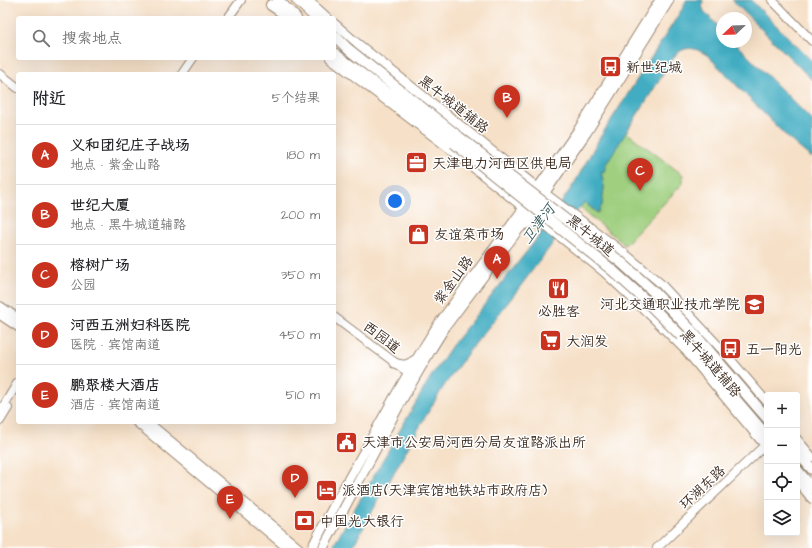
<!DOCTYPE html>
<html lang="zh">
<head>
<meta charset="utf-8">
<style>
  body { margin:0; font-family:"Architects Daughter","LXGW WenKai TC",sans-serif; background:#f6f6f6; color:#202124 }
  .controls { position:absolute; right:12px; bottom:12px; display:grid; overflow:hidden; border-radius:4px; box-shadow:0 4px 16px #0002 }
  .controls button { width:36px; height:36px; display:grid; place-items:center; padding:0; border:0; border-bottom:1px solid #e0e0e0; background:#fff; color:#202124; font:20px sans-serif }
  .compass { position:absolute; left:716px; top:12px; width:36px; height:36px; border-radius:50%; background:#fff; box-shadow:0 4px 16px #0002; rotate:247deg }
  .you { position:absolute; left:395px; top:201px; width:14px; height:14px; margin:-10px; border:3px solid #fff; border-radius:50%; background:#1a73e8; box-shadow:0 0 0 6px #1a73e833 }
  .badge { display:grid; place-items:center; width:26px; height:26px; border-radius:50%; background:#c8321e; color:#fff; font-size:13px; font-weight:700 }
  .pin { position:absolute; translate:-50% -33px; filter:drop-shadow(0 1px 2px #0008) }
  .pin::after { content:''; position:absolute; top:21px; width:14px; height:12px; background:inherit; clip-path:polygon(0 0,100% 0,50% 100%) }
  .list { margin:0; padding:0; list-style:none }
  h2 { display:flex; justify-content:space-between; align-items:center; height:52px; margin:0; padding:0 16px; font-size:17px }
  h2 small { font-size:13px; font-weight:400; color:#757577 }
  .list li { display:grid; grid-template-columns:26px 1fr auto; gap:12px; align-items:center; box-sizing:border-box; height:60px; padding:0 16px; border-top:1px solid #e0e0e0 }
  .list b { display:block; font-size:15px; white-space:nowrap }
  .list p { margin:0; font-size:13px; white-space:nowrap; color:#757577 }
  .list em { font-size:13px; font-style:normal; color:#757577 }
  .icon { flex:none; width:22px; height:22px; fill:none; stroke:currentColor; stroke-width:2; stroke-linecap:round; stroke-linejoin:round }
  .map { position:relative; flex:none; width:812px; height:548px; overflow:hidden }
  .search { position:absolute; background:#fff; box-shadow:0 4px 16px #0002; left:16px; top:16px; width:320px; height:44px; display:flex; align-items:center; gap:10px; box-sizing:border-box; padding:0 14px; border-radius:4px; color:#757577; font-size:15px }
  .panel { position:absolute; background:#fff; box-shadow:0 4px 16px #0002; left:16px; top:72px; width:320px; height:352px; border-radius:4px }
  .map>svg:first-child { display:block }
  .green { fill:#9fcf7f; stroke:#6d7c4e }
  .water { fill:#43adc2; stroke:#3f6c70 }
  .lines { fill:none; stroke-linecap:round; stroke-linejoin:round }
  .secondary-casing { stroke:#988572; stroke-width:10 }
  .primary-casing { stroke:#988572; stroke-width:11 }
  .highway-casing { stroke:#988572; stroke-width:12 }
  .secondary { stroke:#fff; stroke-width:8 }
  .primary { stroke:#fff; stroke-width:9 }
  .highway { stroke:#fff; stroke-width:10 }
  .highway-bridge-casing { stroke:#988572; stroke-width:12; stroke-linecap:butt }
  .highway-bridge { stroke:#fff; stroke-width:10 }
  .labels { text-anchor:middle; stroke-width:3; stroke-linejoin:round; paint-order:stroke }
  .poi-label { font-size:14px; fill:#3b2a1e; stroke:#fff; text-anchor:start }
  .street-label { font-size:14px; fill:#3b2a1e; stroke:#fff }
  .water-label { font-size:15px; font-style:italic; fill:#3e5e60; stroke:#fff }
</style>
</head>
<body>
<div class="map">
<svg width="812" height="548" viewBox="0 0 812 548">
  <rect width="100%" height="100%" fill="#fff"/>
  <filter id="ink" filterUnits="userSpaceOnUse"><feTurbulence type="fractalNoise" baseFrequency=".025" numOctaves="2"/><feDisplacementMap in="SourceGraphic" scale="8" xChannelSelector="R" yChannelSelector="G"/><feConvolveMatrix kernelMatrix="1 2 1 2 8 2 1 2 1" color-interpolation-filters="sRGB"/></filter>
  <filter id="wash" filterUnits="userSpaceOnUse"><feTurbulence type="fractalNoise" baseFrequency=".012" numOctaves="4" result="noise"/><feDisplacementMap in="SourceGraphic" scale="16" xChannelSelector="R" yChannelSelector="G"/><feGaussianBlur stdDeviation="0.9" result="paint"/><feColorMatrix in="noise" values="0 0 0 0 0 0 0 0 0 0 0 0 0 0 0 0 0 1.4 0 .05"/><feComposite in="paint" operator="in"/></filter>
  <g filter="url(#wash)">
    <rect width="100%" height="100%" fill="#f6e0c7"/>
    <path class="green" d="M 626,132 L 683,175 L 683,183 L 625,245 L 580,208 L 584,202 L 597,213 L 602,205 L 604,187 L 601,171 L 604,172 L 606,164 Z"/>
    <path class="water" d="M 686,0 L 703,0 L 702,6 L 704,11 L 722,30 L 722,42 L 734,42 L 812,120 L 812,158 L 797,146 L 784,134 L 707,55 C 695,48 688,45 676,54 L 606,164 L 604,172 L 601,171 L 604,187 L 602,205 L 598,213 L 584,202 L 510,300 L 467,354 L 444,386 L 424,419 L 352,548 L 332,548 L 430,378 L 453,344 L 539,236 L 575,182 L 599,139 L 684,6 Z
      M 732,0 L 751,0 L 812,61 L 812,80 Z"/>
  </g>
  <g filter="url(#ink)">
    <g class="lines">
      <defs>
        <path id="secondary" d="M 308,0 L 328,18
          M 772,0 L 812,41
          M 228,18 L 241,0
          M 334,23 L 357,43 L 465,129 L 538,188 L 623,252 L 660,283 L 725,353 L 767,402
          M 330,58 L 450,149 L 604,272 L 652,317 L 686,351 L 767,448
          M 0,74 L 18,88
          M 182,74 L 193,58
          M 0,306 L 18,318
          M 0,315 L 18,327
          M 334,317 L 413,376
          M 0,412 L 18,382
          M 0,421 L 8,408
          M 136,422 L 287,548
          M 148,422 L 299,548
          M 797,439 L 812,457
          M 797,481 L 812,499
          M 657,548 L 765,445"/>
        <path id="primary" d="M 521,227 C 528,222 534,221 542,224
          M 394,363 C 403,366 408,366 415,360
          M 312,548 C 330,512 349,478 369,443 C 391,403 413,363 438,325 L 524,208 L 579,129 L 660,0
          M 323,548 L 403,398 L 432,348 L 445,327 L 530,214 L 586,133 L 669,0"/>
        <path id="highway" d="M 278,0 L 296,18
          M 297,0 L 316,18
          M 271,5 L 287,16
          M 334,35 L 348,49 L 459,137
          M 334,53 L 343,60 L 454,143
          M 690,329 L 767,418
          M 681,336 L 767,436
          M 797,452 L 812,469
          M 797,470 L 812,488"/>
      </defs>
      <use href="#secondary" class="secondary-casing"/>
      <use href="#primary" class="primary-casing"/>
      <use href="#highway" class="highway-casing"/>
      <use href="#secondary" class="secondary"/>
      <use href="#primary" class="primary"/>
      <use href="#highway" class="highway"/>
      <defs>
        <path id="highway-bridge" d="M 459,137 L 622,263 L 654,292 L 690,329
          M 454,143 L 612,270 L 643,298 L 681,336"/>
      </defs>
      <use href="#highway-bridge" class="highway-bridge-casing"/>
      <use href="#highway-bridge" class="highway-bridge"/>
    </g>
  </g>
  <defs>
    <symbol id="bus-square" viewBox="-11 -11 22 22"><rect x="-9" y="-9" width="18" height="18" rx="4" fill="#c8321e" stroke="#fff"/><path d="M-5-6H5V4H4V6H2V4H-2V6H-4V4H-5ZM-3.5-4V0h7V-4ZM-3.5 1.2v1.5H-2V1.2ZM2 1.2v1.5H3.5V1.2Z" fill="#fff"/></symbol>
    <symbol id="office-square" viewBox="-11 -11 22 22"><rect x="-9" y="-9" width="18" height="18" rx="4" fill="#c8321e" stroke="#fff"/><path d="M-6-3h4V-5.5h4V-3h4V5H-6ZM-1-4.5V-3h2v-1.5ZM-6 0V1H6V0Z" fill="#fff"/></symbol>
    <symbol id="shop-square" viewBox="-11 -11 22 22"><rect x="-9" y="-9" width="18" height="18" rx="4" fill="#c8321e" stroke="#fff"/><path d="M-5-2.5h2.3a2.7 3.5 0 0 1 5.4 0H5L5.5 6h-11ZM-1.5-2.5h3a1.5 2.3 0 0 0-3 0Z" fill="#fff"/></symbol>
    <symbol id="restaurant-square" viewBox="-11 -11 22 22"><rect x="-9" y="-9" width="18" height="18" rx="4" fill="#c8321e" stroke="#fff"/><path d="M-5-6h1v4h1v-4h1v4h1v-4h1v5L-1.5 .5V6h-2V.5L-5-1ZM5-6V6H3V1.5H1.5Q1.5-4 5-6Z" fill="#fff"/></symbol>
    <symbol id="university-square" viewBox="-11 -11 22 22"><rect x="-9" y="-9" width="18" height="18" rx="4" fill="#c8321e" stroke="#fff"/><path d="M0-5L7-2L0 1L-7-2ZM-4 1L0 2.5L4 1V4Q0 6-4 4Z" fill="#fff"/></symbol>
    <symbol id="supermarket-square" viewBox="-11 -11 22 22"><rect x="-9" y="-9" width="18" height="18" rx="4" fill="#c8321e" stroke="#fff"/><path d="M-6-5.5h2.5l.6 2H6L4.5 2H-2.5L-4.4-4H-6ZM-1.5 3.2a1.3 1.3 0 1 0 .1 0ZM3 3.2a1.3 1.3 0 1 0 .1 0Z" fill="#fff"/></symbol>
    <symbol id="civic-square" viewBox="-11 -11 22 22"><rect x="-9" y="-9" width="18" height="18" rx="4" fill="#c8321e" stroke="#fff"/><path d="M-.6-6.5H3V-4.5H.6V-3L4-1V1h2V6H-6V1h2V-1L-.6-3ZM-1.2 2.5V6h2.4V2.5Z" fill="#fff"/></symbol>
    <symbol id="hotel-square" viewBox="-11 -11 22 22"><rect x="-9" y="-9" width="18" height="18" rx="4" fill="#c8321e" stroke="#fff"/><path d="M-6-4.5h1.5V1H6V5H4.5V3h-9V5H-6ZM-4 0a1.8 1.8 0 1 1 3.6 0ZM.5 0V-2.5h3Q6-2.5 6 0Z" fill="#fff"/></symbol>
    <symbol id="bank-square" viewBox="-11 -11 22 22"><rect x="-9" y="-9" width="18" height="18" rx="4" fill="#c8321e" stroke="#fff"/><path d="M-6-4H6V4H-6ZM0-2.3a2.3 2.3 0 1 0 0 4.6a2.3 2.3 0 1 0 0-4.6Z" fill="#fff"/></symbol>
  </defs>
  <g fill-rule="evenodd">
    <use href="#bus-square" x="598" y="54" width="25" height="25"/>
    <use href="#office-square" x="404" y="150" width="25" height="25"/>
    <use href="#shop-square" x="406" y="222" width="25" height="25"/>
    <use href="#restaurant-square" x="546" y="276" width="25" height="25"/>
    <use href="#university-square" x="742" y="292" width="25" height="25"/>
    <use href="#supermarket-square" x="538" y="328" width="25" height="25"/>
    <use href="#bus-square" x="718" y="336" width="25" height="25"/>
    <use href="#civic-square" x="334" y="430" width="25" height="25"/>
    <use href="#hotel-square" x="314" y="478" width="25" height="25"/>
    <use href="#bank-square" x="292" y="508" width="25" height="25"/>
  </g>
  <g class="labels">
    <g class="poi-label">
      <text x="626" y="72">新世纪城</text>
      <text x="432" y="168">天津电力河西区供电局</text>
      <text x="434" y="239">友谊菜市场</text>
      <text x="740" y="309" text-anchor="end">河北交通职业技术学院</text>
      <text x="559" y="316" text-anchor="middle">必胜客</text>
      <text x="566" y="346">大润发</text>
      <text x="746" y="354">五一阳光</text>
      <text x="362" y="447">天津市公安局河西分局友谊路派出所</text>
      <text x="342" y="495">派酒店(天津宾馆地铁站市政府店)</text>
      <text x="320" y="526">中国光大银行</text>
    </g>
    <g class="street-label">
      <text transform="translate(454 104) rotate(38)" y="5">黑牛城道辅路</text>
      <text transform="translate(591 235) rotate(39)" y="5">黑牛城道</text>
      <text transform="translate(453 280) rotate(-54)" y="5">紫金山路</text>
      <text transform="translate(382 337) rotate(37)" y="5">西园道</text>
      <text transform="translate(711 363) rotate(49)" y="5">黑牛城道辅路</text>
      <text transform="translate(702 487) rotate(-43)" y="5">环湖东路</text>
    </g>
    <g class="water-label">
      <text transform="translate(538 224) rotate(-53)" y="5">卫津河</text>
    </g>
  </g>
</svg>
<div class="controls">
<button>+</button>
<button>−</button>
<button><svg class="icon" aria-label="locate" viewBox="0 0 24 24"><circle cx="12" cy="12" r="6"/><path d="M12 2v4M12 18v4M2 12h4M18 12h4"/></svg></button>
<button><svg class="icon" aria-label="layers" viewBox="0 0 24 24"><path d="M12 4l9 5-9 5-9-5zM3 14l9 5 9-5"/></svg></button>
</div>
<svg class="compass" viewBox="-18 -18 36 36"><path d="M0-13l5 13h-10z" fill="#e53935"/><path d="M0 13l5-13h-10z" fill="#757577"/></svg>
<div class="you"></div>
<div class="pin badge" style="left:497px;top:279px">A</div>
<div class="pin badge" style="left:507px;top:118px">B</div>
<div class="pin badge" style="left:640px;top:191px">C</div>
<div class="pin badge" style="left:295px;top:498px">D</div>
<div class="pin badge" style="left:230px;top:519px">E</div>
<div class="search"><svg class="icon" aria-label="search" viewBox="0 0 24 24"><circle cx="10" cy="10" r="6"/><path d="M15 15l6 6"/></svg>搜索地点</div>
<section class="panel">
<h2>附近<small>5个结果</small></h2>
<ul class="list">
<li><span class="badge">A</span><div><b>义和团纪庄子战场</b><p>地点 · 紫金山路</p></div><em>180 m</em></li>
<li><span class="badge">B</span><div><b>世纪大厦</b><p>地点 · 黑牛城道辅路</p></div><em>200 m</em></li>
<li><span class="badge">C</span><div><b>榕树广场</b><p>公园</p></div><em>350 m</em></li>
<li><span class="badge">D</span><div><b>河西五洲妇科医院</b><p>医院 · 宾馆南道</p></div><em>450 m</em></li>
<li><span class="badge">E</span><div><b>鹏聚楼大酒店</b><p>酒店 · 宾馆南道</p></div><em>510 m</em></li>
</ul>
</section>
</div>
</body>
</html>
